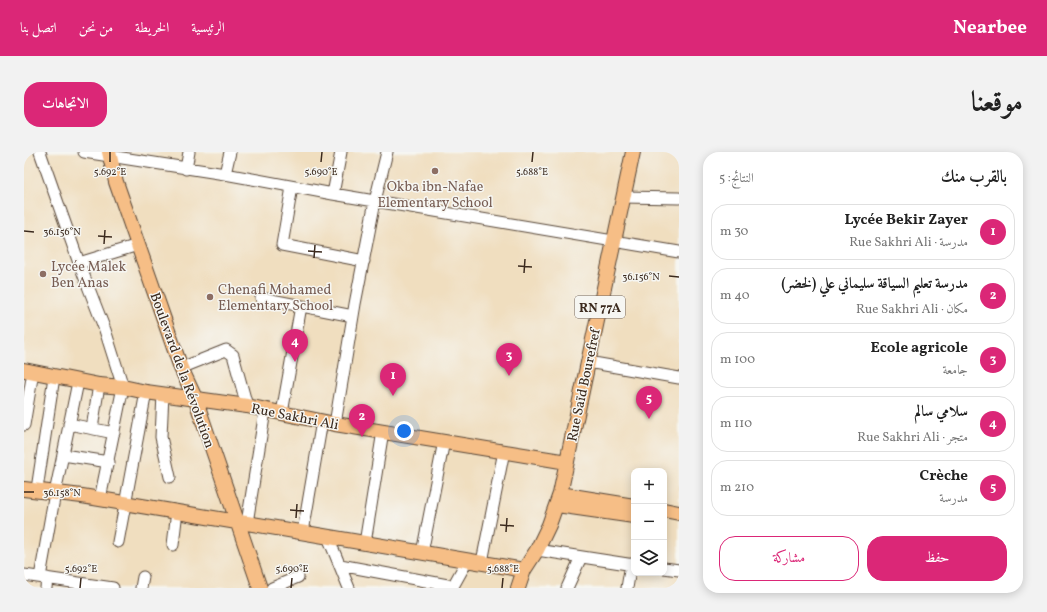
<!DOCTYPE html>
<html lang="ar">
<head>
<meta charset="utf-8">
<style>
  body { margin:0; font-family:Vollkorn,Amiri,serif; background:#f2f2f2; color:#222; direction:rtl }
  .controls { position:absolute; right:12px; bottom:12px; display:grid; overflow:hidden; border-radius:8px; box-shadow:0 2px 10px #0003 }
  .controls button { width:36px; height:36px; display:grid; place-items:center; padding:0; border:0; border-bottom:1px solid #e0e0e0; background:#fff; color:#222; font:20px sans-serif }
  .you { position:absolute; left:380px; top:279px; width:14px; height:14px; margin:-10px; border:3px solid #fff; border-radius:50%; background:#1a73e8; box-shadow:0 0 0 6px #1a73e833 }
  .badge { display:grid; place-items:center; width:26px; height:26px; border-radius:50%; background:#db2777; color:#fff; font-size:13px; font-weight:700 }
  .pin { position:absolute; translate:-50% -33px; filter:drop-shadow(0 1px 2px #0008) }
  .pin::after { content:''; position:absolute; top:21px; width:14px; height:12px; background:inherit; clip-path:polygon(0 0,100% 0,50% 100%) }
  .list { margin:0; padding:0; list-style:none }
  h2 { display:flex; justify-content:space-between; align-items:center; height:52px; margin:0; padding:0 16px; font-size:17px }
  h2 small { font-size:13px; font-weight:400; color:#767676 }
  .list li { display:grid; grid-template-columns:26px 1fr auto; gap:12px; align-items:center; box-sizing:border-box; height:56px; margin:0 8px 8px; padding:0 8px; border:1px solid #e0e0e0; border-radius:16px }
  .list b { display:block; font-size:15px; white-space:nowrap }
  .list p { margin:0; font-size:13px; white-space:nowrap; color:#767676 }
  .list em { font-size:13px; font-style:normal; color:#767676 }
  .actions { display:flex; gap:8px; padding:12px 16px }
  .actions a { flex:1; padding:9px 0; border:1px solid #db2777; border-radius:16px; text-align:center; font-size:14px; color:#db2777 }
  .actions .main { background:#db2777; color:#fff }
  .icon { flex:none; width:22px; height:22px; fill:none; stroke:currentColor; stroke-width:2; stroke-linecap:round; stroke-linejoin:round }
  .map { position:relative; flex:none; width:655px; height:436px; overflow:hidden; direction:ltr; border-radius:16px }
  header { display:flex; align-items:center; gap:24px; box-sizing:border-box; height:56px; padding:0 20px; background:#db2777; color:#fff }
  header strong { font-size:19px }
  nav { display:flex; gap:22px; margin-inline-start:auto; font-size:14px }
  .intro { display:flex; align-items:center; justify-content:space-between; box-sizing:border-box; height:96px; padding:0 24px }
  h1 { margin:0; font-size:28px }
  .button { padding:10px 18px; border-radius:16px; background:#db2777; color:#fff; font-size:14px; font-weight:700 }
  main { display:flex; gap:24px; padding:0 24px }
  aside { flex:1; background:#fff; border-radius:16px; box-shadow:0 2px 10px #0003 }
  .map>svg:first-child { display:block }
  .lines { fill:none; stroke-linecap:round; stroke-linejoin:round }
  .minor-casing { stroke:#564536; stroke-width:13 }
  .major-casing { stroke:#564536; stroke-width:16 }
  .minor { stroke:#fff; stroke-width:11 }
  .major { stroke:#f6be86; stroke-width:14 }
  .ticks { fill:none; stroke:#3b2a1e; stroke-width:1.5 }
  .education-dot { fill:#8d6e63; stroke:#f6f6f2; stroke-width:1.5 }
  .labels { text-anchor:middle; stroke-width:3; stroke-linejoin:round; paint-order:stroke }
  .shield { fill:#f6f6f2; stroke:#73675e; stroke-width:1 }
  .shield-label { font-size:13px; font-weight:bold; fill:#3b2a1e }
  .education-label { font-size:14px; fill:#785e54; stroke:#f6f6f2; text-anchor:start }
  .street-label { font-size:14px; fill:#3b2a1e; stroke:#f6f6f2 }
  .ticks-label { font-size:10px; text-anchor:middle; fill:#3b2a1e; stroke:#f6f6f2; stroke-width:3; stroke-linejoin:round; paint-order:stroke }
</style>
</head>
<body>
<header>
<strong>Nearbee</strong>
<nav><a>الرئيسية</a><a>الخريطة</a><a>من نحن</a><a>اتصل بنا</a></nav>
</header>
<div class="intro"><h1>موقعنا</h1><a class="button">الاتجاهات</a></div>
<main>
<aside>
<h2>بالقرب منك<small>النتائج: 5</small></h2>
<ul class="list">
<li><span class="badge">1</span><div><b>Lycée Bekir Zayer</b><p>مدرسة · Rue Sakhri Ali</p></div><em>30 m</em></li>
<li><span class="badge">2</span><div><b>مدرسة تعليم السياقة سليماني علي (لخضر)</b><p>مكان · Rue Sakhri Ali</p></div><em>40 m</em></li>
<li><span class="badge">3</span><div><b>Ecole agricole</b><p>جامعة</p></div><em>100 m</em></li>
<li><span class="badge">4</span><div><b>سلامي سالم</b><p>متجر · Rue Sakhri Ali</p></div><em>110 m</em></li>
<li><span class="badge">5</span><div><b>Crèche</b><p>مدرسة</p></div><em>210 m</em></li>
</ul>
<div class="actions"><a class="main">حفظ</a><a>مشاركة</a></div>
</aside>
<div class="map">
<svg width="655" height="436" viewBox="0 0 655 436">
  <rect width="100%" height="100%" fill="#f6f6f2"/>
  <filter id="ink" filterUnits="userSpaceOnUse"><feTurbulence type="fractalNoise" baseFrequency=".025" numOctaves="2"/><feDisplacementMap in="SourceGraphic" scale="8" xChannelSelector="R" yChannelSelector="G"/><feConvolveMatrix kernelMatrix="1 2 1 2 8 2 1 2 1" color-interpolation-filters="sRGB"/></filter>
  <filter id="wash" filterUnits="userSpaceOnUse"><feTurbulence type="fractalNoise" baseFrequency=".012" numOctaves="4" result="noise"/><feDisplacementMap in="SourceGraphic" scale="16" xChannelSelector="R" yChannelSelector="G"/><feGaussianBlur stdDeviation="0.9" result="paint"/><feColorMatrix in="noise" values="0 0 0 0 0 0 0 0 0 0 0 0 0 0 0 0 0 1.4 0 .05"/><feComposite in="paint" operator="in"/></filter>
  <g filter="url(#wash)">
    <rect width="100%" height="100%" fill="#f0debf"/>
  </g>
  <g filter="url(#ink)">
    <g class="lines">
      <defs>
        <path id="minor" d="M 16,0 L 55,111 L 81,178 L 99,235 L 76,347
          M 60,0 L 201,22 L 309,42 L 655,100
          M 162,17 L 165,0
          M 201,22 L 206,0
          M 268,35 L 258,93 L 340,109
          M 309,42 L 317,0
          M 599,45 L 655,46
          M 55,111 L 114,93
          M 237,146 L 329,164
          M 564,210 L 655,226
          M 157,216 L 202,198 L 209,203 L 223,254
          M 139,242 L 137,285 L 146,325
          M 258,261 L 277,154
          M 45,272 L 90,281
          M 311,272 L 331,152 L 351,49 L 363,0
          M 0,273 L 9,220
          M 68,276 L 75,233
          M 39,303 L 85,310
          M 13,337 L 30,225
          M 223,371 L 241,259
          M 279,380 L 298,269
          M 304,385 L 325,436
          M 94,390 L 122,240
          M 341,391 L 359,279
          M 149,393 L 153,359
          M 513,398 L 610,413
          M 398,401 L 420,289
          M 458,410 L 480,299
          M 316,413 L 429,434
          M 640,416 L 655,418
          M 0,423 L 89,436
          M 16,425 L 31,341 L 54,230
          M 22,436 L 23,426
          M 117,436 L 119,425
          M 248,436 L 274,425
          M 428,436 L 443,409
          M 543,436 L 557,405
          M 603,436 L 607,412"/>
        <path id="major" d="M 85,0 L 92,30 L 157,216 L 171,246 L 236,436
          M 0,218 L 75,233 L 99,235 L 122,240 L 223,254 L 311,272 L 543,310
          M 0,337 L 58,344 L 213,370 L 223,371 L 500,418
          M 536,342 L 610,354
          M 533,353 L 610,364
          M 640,358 L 655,361
          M 494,436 L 500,418 L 513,398 L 525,373 L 536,342 L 609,0"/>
      </defs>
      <use href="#minor" class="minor-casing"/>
      <use href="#major" class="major-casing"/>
      <use href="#minor" class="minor"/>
      <use href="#major" class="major"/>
    </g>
  </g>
  <path class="ticks" d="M 86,10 L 86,0M 297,10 L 298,0M 508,10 L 509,0M 0,79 L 10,80M 74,84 L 88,85M 80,92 L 81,78M 284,99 L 298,100M 290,106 L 291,93M 494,114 L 508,115M 500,121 L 501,107M 645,124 L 655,125M 0,340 L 10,340M 266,358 L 280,359M 272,366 L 273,352M 476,373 L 490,374M 482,380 L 483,366M 56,436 L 57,426M 267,436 L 268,426M 478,436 L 479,426"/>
  <g class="education-dot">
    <circle cx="411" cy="19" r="4"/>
    <circle cx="19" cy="122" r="4"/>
    <circle cx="186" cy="145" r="4"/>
  </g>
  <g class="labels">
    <rect class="shield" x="551" y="144" width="50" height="22" rx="3"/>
    <g class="shield-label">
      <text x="576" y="160">RN 77A</text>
    </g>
    <g class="education-label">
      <text x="411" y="39" text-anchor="middle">Okba ibn-Nafae<tspan x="411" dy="16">Elementary School</tspan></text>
      <text x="27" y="119">Lycée Malek<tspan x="27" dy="16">Ben Anas</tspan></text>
      <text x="194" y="142">Chenafi Mohamed<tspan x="194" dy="16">Elementary School</tspan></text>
    </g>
    <g class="street-label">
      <text transform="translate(159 218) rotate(70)" y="5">Boulevard de la Révolution</text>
      <text transform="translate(559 233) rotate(-78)" y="5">Rue Saïd Bourefref</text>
      <text transform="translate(271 264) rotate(11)" y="5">Rue Sakhri Ali</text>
    </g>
  </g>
  <g class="ticks-label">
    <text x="86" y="23">5.692°E</text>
    <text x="297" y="23">5.690°E</text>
    <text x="508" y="23">5.688°E</text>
    <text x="38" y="83">36.156°N</text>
    <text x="617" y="128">36.156°N</text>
    <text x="38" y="344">36.158°N</text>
    <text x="57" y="420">5.692°E</text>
    <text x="268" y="420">5.690°E</text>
    <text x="479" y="420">5.688°E</text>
  </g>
</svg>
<div class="controls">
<button>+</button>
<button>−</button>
<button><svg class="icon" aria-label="layers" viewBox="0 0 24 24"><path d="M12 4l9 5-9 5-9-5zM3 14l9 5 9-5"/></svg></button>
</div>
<div class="you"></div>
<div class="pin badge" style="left:369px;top:244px">1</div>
<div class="pin badge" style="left:338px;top:285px">2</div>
<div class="pin badge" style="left:485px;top:224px">3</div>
<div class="pin badge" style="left:271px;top:210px">4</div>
<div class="pin badge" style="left:625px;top:267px">5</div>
</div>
</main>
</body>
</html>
